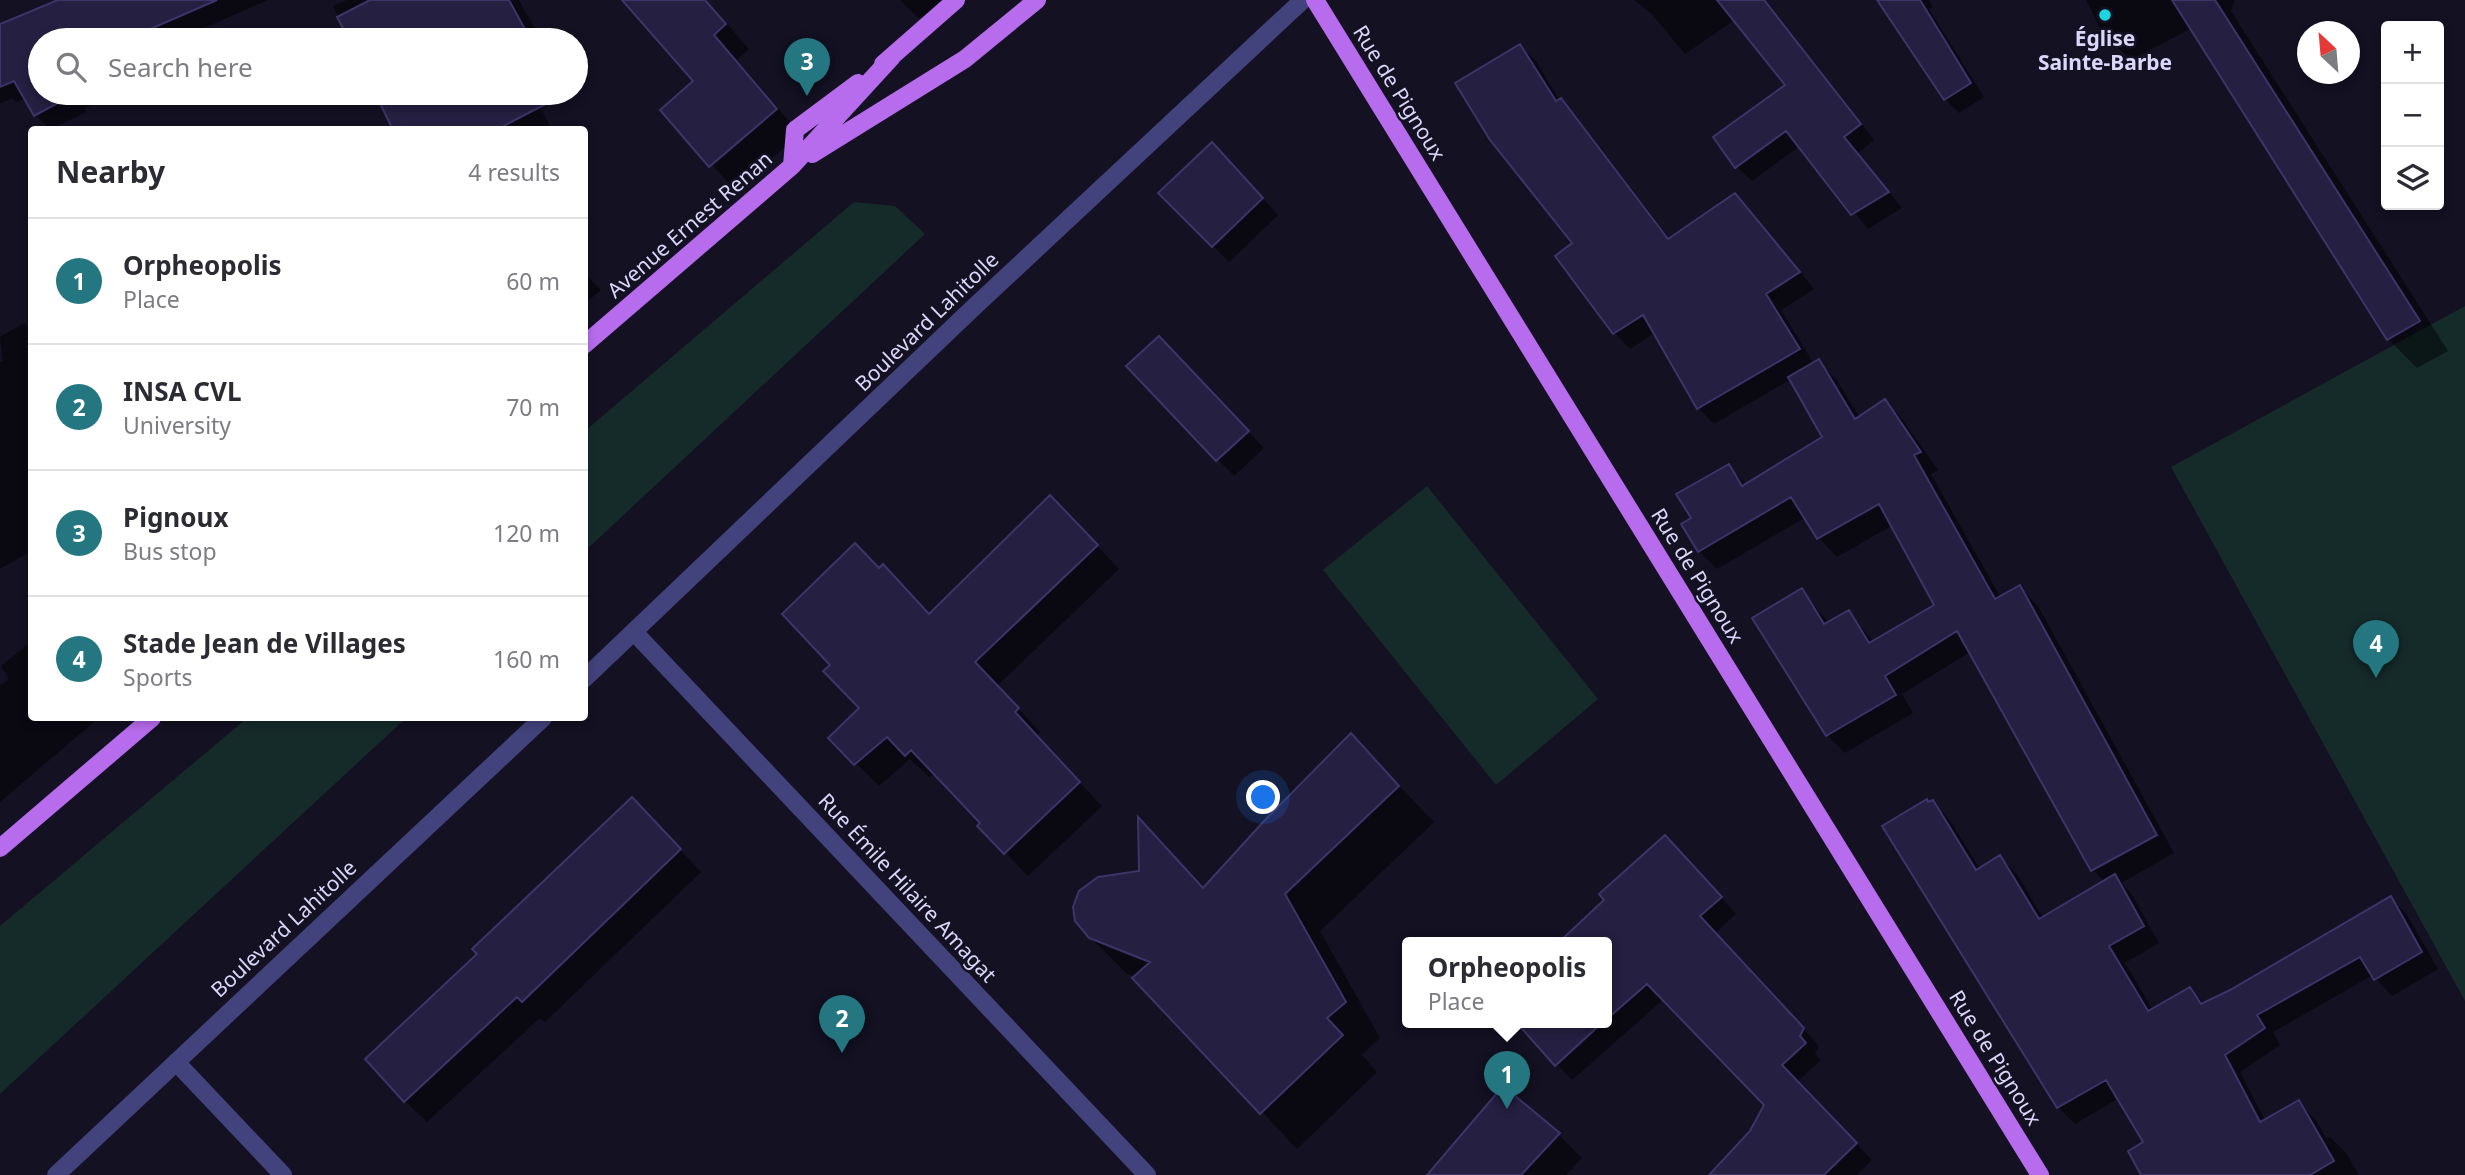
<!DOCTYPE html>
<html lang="en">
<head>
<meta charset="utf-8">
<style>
  body { margin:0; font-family:"Noto Sans",sans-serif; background:#f7f7f7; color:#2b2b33 }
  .controls { position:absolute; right:21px; top:21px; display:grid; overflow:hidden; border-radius:7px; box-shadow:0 4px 10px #0003 }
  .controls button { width:63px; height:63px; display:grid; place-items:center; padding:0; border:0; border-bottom:2px solid #e1e1e2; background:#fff; color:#2b2b33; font:35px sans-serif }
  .compass { position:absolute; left:2297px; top:21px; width:63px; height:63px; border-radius:50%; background:#fff; box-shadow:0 4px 10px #0003; rotate:334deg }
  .you { position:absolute; left:1264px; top:798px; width:24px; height:24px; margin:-18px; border:5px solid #fff; border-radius:50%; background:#1a73e8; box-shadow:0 0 0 10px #1a73e833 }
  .badge { display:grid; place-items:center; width:46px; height:46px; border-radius:50%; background:#247781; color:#fff; font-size:23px; font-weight:700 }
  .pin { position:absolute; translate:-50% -58px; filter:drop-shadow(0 2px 4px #0008) }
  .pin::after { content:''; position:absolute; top:37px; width:24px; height:21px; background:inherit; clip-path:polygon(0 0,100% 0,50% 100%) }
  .popup { position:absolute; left:1402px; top:937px; width:210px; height:91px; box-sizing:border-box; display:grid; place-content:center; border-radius:7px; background:#fff; filter:drop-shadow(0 2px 5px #0005); font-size:23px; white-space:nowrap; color:#7c7c81 }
  .popup b { font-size:26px; color:#2b2b33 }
  .popup::after { content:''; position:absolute; left:50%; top:100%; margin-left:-14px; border:14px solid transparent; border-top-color:#fff }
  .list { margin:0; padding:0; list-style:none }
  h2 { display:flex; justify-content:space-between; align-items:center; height:91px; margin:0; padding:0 28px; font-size:30px }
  h2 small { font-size:23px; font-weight:400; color:#7c7c81 }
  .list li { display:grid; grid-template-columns:46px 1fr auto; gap:21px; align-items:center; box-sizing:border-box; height:126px; padding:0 28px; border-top:2px solid #e1e1e2 }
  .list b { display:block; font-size:26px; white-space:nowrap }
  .list p { margin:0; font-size:23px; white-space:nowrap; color:#7c7c81 }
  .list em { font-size:23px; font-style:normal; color:#7c7c81 }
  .icon { flex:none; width:38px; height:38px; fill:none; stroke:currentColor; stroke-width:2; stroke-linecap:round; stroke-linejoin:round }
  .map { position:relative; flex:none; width:2465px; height:1175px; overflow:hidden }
  .search { position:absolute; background:#fff; box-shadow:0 4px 10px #0003; left:28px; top:28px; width:560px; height:77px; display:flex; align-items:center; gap:18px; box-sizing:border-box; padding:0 24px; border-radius:38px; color:#7c7c81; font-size:26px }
  .panel { position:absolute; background:#fff; box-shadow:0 4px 10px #0003; left:28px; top:126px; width:560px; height:595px; border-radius:7px }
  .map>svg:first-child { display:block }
  .green { fill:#152b2a }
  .shadow { fill:#0007; fill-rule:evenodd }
  .building { fill:#251f41; stroke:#3d346a; stroke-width:2 }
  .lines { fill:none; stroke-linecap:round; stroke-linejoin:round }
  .minor { stroke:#42427c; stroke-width:18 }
  .major { stroke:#b76ced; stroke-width:18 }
  .poi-dot { fill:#1cd5e1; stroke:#131122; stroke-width:2.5 }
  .labels { text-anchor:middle; stroke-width:5; stroke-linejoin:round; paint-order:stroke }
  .poi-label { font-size:21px; font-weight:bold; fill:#dad7fa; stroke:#131122 }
  .street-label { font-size:21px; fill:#dad7fa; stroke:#131122 }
</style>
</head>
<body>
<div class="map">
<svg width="2465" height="1175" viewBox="0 0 2465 1175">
  <rect width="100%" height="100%" fill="#131122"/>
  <path class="green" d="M 854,202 L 895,206 L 925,234 L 585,551 L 585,431 Z
    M 2465,306 L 2465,1001 L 2171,467 Z
    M 1427,486 L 1598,699 L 1496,785 L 1323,570 Z
    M 247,718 L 406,718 L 0,1094 L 0,926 Z"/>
  <path class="shadow" d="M 62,0 L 268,0 L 177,40 L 40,40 L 40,93 L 109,93 L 84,109 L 86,112 L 50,130 L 35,114 L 26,98 L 16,102 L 12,98 L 0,104 L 0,26 Z
    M 347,0 L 519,0 L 541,40 L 350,40 L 333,6 Z
    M 624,0 L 706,0 L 749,49 L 737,60 L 800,134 L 735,190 L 662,110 L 695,82 Z
    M 900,0 L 957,0 L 927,26 Z
    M 1634,0 L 1758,0 L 1792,34 L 1874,140 L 1858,153 L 1902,208 L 1868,229 L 1800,146 L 1752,181 L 1736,166 L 1787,85 L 1736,19 L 1685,54 L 1651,13 Z
    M 1875,0 L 1929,0 L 1933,7 L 1929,9 L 1984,97 L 1959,113 L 1945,99 L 1892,19 Z
    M 2086,0 L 2235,0 L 2231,11 L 2448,351 L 2417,368 L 2388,339 L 2192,28 L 2131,60 L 2102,32 Z
    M 1520,46 L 1536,61 L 1560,101 L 1576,116 L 1670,240 L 1735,195 L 1751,211 L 1814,289 L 1781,310 L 1814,364 L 1818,361 L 1837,380 L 1860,418 L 1885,401 L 1903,420 L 1938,470 L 1931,474 L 2001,598 L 2020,588 L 2038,606 L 2174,853 L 2121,883 L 2131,893 L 2159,943 L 2125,963 L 2153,1010 L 2190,989 L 2204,1004 L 2231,992 L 2390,898 L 2407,915 L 2438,969 L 2392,996 L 2373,975 L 2273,1032 L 2280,1045 L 2240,1072 L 2265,1120 L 2298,1102 L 2315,1119 L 2327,1139 L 2330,1137 L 2346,1153 L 2359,1175 L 2143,1175 L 2146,1143 L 2119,1098 L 2075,1124 L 2058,1107 L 1929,804 L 1932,802 L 1949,819 L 1980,869 L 2000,857 L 2017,874 L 2043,918 L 2105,882 L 2093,870 L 1970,652 L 1902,694 L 1913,713 L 1845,753 L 1827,735 L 1802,591 L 1829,623 L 1848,612 L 1874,642 L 1937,606 L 1893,525 L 1837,557 L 1819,538 L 1806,517 L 1717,569 L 1699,551 L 1693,518 L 1728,466 L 1747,485 L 1824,437 L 1791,379 L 1714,424 L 1698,408 L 1655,333 L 1630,349 L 1615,333 L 1574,243 Z
    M 377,93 L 533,93 L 552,130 L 395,128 Z
    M 1228,161 L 1278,215 L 1229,262 L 1161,193 Z
    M 584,273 L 601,290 L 584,304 Z
    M 24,323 L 32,331 L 32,551 L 0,569 L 0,362 L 3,361 L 0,337 Z
    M 1175,355 L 1264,448 L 1234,476 L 1128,366 Z
    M 1073,520 L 1119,569 L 997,686 L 1040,732 L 1036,736 L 1102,806 L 1028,876 L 980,826 L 983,823 L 935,772 L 929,777 L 910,759 L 879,786 L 831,738 L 862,708 L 832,665 L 880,571 L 930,615 Z
    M 32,641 L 32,718 L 99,718 L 0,802 L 0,685 L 9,679 L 1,666 Z
    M 1351,736 L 1434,822 L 1320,931 L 1380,1038 L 1362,1055 L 1377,1072 L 1297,1149 L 1136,977 L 1127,974 L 1082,929 L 1141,872 L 1140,822 L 1205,889 ZM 1109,944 L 1158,963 L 1157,966 L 1109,948 Z
    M 653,821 L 701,872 L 545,1022 L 540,1018 L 427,1122 L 405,1101 Z
    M 1681,853 L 1736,914 L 1715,933 L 1819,1046 L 1815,1054 L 1821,1060 L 1797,1082 L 1872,1160 L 1857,1175 L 1707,1175 L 1751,1132 L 1766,1105 L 1664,999 L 1572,1080 L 1519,1023 L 1607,1023 L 1607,943 Z
    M 1558,1134 L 1582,1158 L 1566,1175 L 1429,1175 Z"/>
  <path class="building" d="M 58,0 L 217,0 L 125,40 L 40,40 L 40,93 L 70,93 L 71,96 L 34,116 L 14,81 L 0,87 L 0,24 Z
    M 370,0 L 509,0 L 527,33 L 514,40 L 349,40 L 337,17 Z
    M 622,0 L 705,0 L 726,24 L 714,35 L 777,109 L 709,167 L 660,110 L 693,81 Z
    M 1717,0 L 1764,0 L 1861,124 L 1844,137 L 1889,192 L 1851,215 L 1786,131 L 1735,168 L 1713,137 L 1785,85 Z
    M 1877,0 L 1920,0 L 1971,83 L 1944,100 Z
    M 2172,0 L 2215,0 L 2420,321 L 2387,340 Z
    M 1520,44 L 1556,101 L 1561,98 L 1668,239 L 1735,193 L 1800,272 L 1766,294 L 1800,349 L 1697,409 L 1643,315 L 1613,334 L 1555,256 L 1572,243 L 1490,140 L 1455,83 Z
    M 375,93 L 567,93 L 496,130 L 393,130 Z
    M 1212,142 L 1263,198 L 1212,247 L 1158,193 Z
    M 1159,336 L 1249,431 L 1216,461 L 1126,366 Z
    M 1819,359 L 1855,419 L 1885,399 L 1921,452 L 1914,455 L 1995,599 L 2020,585 L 2157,835 L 2091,871 L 1957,631 L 1885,676 L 1896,695 L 1826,736 L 1752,618 L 1802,588 L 1824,624 L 1849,610 L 1869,643 L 1934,605 L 1879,504 L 1817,539 L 1791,497 L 1698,552 L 1681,524 L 1691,518 L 1676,494 L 1729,464 L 1742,486 L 1822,437 L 1788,377 Z
    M 1050,495 L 1098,545 L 975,662 L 1019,708 L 1015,712 L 1080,782 L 1004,854 L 977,826 L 980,823 L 911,750 L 905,756 L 887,737 L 854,765 L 828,738 L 859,708 L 823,671 L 830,665 L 782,614 L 855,543 L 879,568 L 883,564 L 929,614 Z
    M 1351,733 L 1399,786 L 1285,894 L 1346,1002 L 1327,1018 L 1343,1035 L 1260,1114 L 1132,978 L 1150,962 L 1089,938 L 1075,921 L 1073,907 L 1079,891 L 1098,877 L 1139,871 L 1138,817 L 1203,888 L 1265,820 Z
    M 632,797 L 681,849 L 522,1002 L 517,997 L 404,1102 L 365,1059 L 477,954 L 472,949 Z
    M 1927,799 L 1928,802 L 1933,800 L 1976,870 L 2000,855 L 2039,919 L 2115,874 L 2144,926 L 2109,946 L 2148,1011 L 2190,987 L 2201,1004 L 2230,990 L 2391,896 L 2422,952 L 2374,980 L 2360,957 L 2257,1015 L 2265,1028 L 2225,1055 L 2260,1122 L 2299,1100 L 2334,1161 L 2310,1175 L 2141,1175 L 2128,1151 L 2143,1142 L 2106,1080 L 2057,1108 L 1882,826 Z
    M 1665,835 L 1722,897 L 1700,916 L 1804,1028 L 1800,1036 L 1806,1043 L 1782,1065 L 1857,1143 L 1824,1175 L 1709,1175 L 1750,1131 L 1764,1105 L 1647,984 L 1607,1019 L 1607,943 L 1558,943 L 1604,900 L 1599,894 Z
    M 1517,1023 L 1602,1023 L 1555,1066 Z
    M 1503,1086 L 1560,1133 L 1521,1175 L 1427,1175 Z"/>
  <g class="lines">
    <path class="minor" d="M 635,633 L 1147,1175
      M 584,679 L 973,308 L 1303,0
      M 176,1062 L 283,1175
      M 56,1175 L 543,718"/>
    <path class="major" d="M 1315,0 L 2040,1175
      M 883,64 L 956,0
      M 812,154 L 965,59 L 1037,0
      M 792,166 L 795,130 L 858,83
      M 584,345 L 792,166 L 892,57
      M 0,848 L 152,718"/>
  </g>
  <circle class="poi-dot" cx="2105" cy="15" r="7"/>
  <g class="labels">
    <g class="poi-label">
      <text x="2105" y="46">Église<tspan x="2105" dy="24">Sainte-Barbe</tspan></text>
    </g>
    <g class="street-label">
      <text transform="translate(1399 93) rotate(58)" y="7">Rue de Pignoux</text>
      <text transform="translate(690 225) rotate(-41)" y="7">Avenue Ernest Renan</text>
      <text transform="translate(927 322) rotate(-44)" y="7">Boulevard Lahitolle</text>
      <text transform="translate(1697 576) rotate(58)" y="7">Rue de Pignoux</text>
      <text transform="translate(907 888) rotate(47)" y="7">Rue Émile Hilaire Amagat</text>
      <text transform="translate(284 929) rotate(-43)" y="7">Boulevard Lahitolle</text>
      <text transform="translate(1995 1058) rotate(58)" y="7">Rue de Pignoux</text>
    </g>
  </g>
</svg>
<div class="controls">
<button>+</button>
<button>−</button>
<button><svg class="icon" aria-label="layers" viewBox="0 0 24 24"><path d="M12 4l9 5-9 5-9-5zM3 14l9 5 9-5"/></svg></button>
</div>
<svg class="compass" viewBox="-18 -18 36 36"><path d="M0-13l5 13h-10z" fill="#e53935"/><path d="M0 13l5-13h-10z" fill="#7c7c81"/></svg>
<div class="you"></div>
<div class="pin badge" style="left:1507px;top:1109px">1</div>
<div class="popup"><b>Orpheopolis</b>Place</div>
<div class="pin badge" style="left:842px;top:1053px">2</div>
<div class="pin badge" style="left:807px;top:96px">3</div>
<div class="pin badge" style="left:2376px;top:678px">4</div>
<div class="search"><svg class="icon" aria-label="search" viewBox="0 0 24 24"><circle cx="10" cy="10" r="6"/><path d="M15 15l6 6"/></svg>Search here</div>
<section class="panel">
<h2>Nearby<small>4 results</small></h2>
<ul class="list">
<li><span class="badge">1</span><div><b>Orpheopolis</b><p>Place</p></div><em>60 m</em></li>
<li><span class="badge">2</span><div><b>INSA CVL</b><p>University</p></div><em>70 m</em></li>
<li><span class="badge">3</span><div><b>Pignoux</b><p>Bus stop</p></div><em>120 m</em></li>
<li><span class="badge">4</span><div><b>Stade Jean de Villages</b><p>Sports</p></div><em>160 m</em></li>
</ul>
</section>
</div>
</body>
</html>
